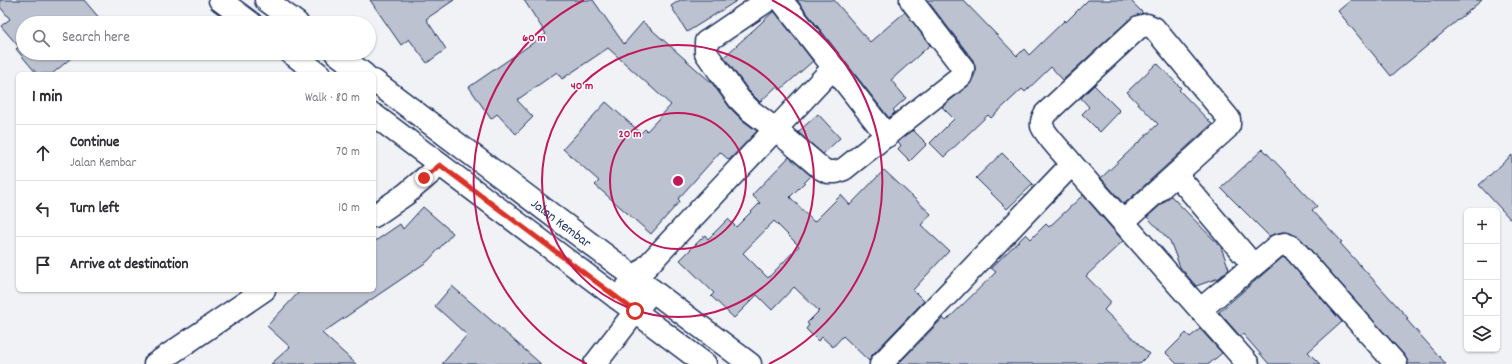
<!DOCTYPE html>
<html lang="en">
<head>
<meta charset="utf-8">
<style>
  body { margin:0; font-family:Dekko,sans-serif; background:#f2f2f3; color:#2b2b33 }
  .controls { position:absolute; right:12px; bottom:12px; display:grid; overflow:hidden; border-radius:6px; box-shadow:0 1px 3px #0004 }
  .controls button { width:36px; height:36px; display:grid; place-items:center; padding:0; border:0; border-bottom:1px solid #e1e1e2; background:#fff; color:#2b2b33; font:20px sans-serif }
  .stop { position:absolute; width:12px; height:12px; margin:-9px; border:3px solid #d93025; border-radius:50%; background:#fff }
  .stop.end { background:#d93025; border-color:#fff; box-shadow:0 1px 4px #0008 }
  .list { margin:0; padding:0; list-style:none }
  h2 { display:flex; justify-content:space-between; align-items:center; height:52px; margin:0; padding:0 16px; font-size:17px }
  h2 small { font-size:13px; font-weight:400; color:#7c7c81 }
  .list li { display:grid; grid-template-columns:26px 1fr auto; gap:12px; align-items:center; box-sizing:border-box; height:56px; padding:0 16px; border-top:1px solid #e1e1e2 }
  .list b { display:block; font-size:15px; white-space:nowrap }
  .list p { margin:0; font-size:13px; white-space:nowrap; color:#7c7c81 }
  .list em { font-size:13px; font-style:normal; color:#7c7c81 }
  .icon { flex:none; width:22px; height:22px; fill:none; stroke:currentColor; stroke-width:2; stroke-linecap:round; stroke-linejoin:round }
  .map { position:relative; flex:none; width:1512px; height:364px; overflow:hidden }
  .search { position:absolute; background:#fff; box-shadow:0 1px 3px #0004; left:16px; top:16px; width:360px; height:44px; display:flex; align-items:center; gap:10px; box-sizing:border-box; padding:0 14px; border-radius:22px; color:#7c7c81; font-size:15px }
  .panel { position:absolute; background:#fff; box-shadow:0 1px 3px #0004; left:16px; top:72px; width:360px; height:220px; border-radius:6px }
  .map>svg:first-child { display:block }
  .building { fill:#bcc2d0; stroke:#1b2f5e; fill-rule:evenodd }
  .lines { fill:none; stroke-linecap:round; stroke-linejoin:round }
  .minor-casing { stroke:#1b2f5e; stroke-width:25 }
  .secondary-casing { stroke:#1b2f5e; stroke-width:25 }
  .minor { stroke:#fff; stroke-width:22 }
  .secondary { stroke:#fff; stroke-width:22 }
  .route { stroke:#d93025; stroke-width:5 }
  .ring { fill:none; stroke:#c2185b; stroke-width:2 }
  .labels { text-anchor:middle; stroke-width:3; stroke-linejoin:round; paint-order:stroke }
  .street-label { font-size:14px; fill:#1b2f5e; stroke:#fff }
  .centre { fill:#c2185b; stroke:#fff; stroke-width:2 }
  .ring-label { font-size:12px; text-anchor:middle; font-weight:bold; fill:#c2185b; stroke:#fff; stroke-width:3; stroke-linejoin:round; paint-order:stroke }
</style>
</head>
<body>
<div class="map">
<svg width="1512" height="364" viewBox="0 0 1512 364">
  <rect width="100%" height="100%" fill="#f1f2f5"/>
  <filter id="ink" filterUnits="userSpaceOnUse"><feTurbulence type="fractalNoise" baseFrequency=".025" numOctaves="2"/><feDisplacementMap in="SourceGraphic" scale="8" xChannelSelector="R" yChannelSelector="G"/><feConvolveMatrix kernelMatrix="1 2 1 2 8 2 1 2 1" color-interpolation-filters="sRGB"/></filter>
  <g filter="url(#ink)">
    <path class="building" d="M 0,0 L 84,0 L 101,20 L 97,23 L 23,23 L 23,53 L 77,53 L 52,74 L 37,74 L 16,49 L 19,47 L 1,26 L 10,19 L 0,7 Z
      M 370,0 L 454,0 L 426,19 L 446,49 L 427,63 L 409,39 L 401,45 Z
      M 524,0 L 593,0 L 624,44 L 643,22 L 712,83 L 730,108 L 742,120 L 757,131 L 729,160 L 720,152 L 678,199 L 680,201 L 651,234 L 595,185 L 599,181 L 563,149 L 606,102 L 641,133 L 645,129 L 647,131 L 671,105 L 608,48 L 562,79 L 557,72 L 517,100 L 533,117 L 516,134 L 497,114 L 491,119 L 469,87 L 546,34 Z
      M 680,0 L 738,0 L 687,32 L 671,6 Z
      M 797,0 L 834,0 L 870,42 L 905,12 L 930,45 L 891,80 L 906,98 L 893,110 L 895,112 L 889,118 Z
      M 927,0 L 963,0 L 1017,56 L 1024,49 L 1029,55 L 1065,20 L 1066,22 L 1088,0 L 1130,0 L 1143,13 L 1131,18 L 1063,80 L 1051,67 L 1025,92 L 1022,89 L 991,118 L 988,115 L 944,157 L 930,143 L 954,119 L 942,107 L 969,85 L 975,74 L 975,66 L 973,60 Z
      M 1351,0 L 1482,0 L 1391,76 L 1338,11 Z
      M 774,11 L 813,61 L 780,90 L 777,86 L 760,102 L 749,91 L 724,57 Z
      M 1157,63 L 1181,88 L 1179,90 L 1212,124 L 1124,204 L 1101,178 L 1158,124 L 1127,92 Z
      M 1094,85 L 1120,111 L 1100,132 L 1082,114 L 1089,107 L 1081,98 Z
      M 818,114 L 840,138 L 823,154 L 798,132 Z
      M 913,130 L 927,144 L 910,161 L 898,149 L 901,145 L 898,142 Z
      M 1263,149 L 1317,206 L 1312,210 L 1342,242 L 1340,243 L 1408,318 L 1406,319 L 1446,364 L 1408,364 L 1405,356 L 1301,239 L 1290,233 L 1282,232 L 1269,236 L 1221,188 Z
      M 1002,153 L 1033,184 L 1007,209 L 976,178 Z
      M 1512,155 L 1512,221 L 1479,185 Z
      M 789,157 L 811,176 L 790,197 L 814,222 L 841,195 L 850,205 L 884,170 L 931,214 L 921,225 L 949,251 L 913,290 L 924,301 L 872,355 L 869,361 L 843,336 L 833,347 L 822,337 L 818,341 L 806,329 L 809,325 L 807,323 L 819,311 L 794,287 L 772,310 L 757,295 L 734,318 L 711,296 L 714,293 L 680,260 L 705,235 L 708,239 L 728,219 L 736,227 L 760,203 L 752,195 ZM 774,221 L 799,246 L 768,278 L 743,253 Z
      M 1083,195 L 1123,241 L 1086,276 L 1111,302 L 1104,310 L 1149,354 L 1139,364 L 898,364 L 943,318 L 946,321 L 996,272 L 991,268 L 1026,234 L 1031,239 L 1046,224 L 1049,227 Z
      M 1171,196 L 1221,247 L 1229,269 L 1219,278 L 1196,286 L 1180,267 L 1170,241 L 1147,217 Z
      M 423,207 L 453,233 L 428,261 L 322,333 L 356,364 L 271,364 L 290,347 L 267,326 L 301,290 L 374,290 L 374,242 L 400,224 L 403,229 Z
      M 1283,257 L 1285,257 L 1342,322 L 1308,352 L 1320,364 L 1269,364 L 1243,334 L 1240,336 L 1219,312 Z
      M 452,286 L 541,364 L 442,364 L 467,335 L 435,306 Z
      M 1200,329 L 1222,353 L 1209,364 L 1177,364 L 1166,353 L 1186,333 L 1190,337 Z"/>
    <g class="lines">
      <defs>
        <path id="minor" d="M 768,0 L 709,40 L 706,42 L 706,53 L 739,99 L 751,111 L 775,129 L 822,169 L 828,172 L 836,172 L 844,169 L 961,76 L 963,68 L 960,64 L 911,0
          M 781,0 L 887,136
          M 1176,174 L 1253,265
          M 374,216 L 406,194 L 440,165
          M 1123,222 L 1248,364
          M 617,298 L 833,68
          M 1201,309 L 1277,246 L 1285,244 L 1292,247 L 1396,364
          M 155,364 L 264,290
          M 595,364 L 652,290
          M 881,364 L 1072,164 C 1065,155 1045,135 1042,126 C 1041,121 1043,118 1045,114 L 1139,27 L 1147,25 L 1154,28 L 1229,119 L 1229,125 L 1227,128 L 1123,222 L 1072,164"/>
        <g id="secondary">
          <path d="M 220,0 L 251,23"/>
          <path d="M 266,0 L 297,23"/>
          <path d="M 291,53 L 319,74"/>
          <path d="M 336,53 L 364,74"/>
          <path id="s1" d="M 374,81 L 750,364"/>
          <path d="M 374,115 L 705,364"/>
        </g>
      </defs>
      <use href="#minor" class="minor-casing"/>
      <use href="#secondary" class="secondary-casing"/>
      <use href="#minor" class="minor"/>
      <use href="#secondary" class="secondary"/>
    </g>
  </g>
  <g class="lines" filter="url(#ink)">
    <path class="route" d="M 424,178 L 440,165 L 635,311"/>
  </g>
  <g class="ring">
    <circle cx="678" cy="181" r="68"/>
    <circle cx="678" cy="181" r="136"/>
    <path d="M587 364A204 204 0 0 1 584 0M772 0A204 204 0 0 1 769 364"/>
  </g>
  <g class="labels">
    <g class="street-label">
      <text dy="5" stroke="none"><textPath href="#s1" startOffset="235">Jalan Kembar</textPath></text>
    </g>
  </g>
  <circle cx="678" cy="181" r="6" class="centre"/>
  <g class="ring-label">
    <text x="534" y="41">60 m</text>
    <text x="582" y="89">40 m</text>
    <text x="630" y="137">20 m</text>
  </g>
</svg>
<div class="controls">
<button>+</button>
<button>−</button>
<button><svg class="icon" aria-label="locate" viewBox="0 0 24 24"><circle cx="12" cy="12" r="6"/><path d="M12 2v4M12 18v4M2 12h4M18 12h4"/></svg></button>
<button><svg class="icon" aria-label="layers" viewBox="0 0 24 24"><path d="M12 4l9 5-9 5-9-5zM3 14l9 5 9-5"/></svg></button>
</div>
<div class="stop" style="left:635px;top:311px"></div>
<div class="stop end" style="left:424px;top:178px"></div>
<div class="search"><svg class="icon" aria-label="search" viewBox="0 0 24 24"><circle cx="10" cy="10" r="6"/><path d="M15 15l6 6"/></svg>Search here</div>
<section class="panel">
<h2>1 min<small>Walk · 80 m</small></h2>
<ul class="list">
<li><svg class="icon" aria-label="ahead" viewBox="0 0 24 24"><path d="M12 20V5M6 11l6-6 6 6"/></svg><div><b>Continue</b><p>Jalan Kembar</p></div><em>70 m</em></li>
<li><svg class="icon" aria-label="left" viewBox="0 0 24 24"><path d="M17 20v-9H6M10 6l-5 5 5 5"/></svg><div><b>Turn left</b></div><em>10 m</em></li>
<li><svg class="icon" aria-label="arrive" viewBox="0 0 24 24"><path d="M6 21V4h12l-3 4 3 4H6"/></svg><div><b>Arrive at destination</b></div></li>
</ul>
</section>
</div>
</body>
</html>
